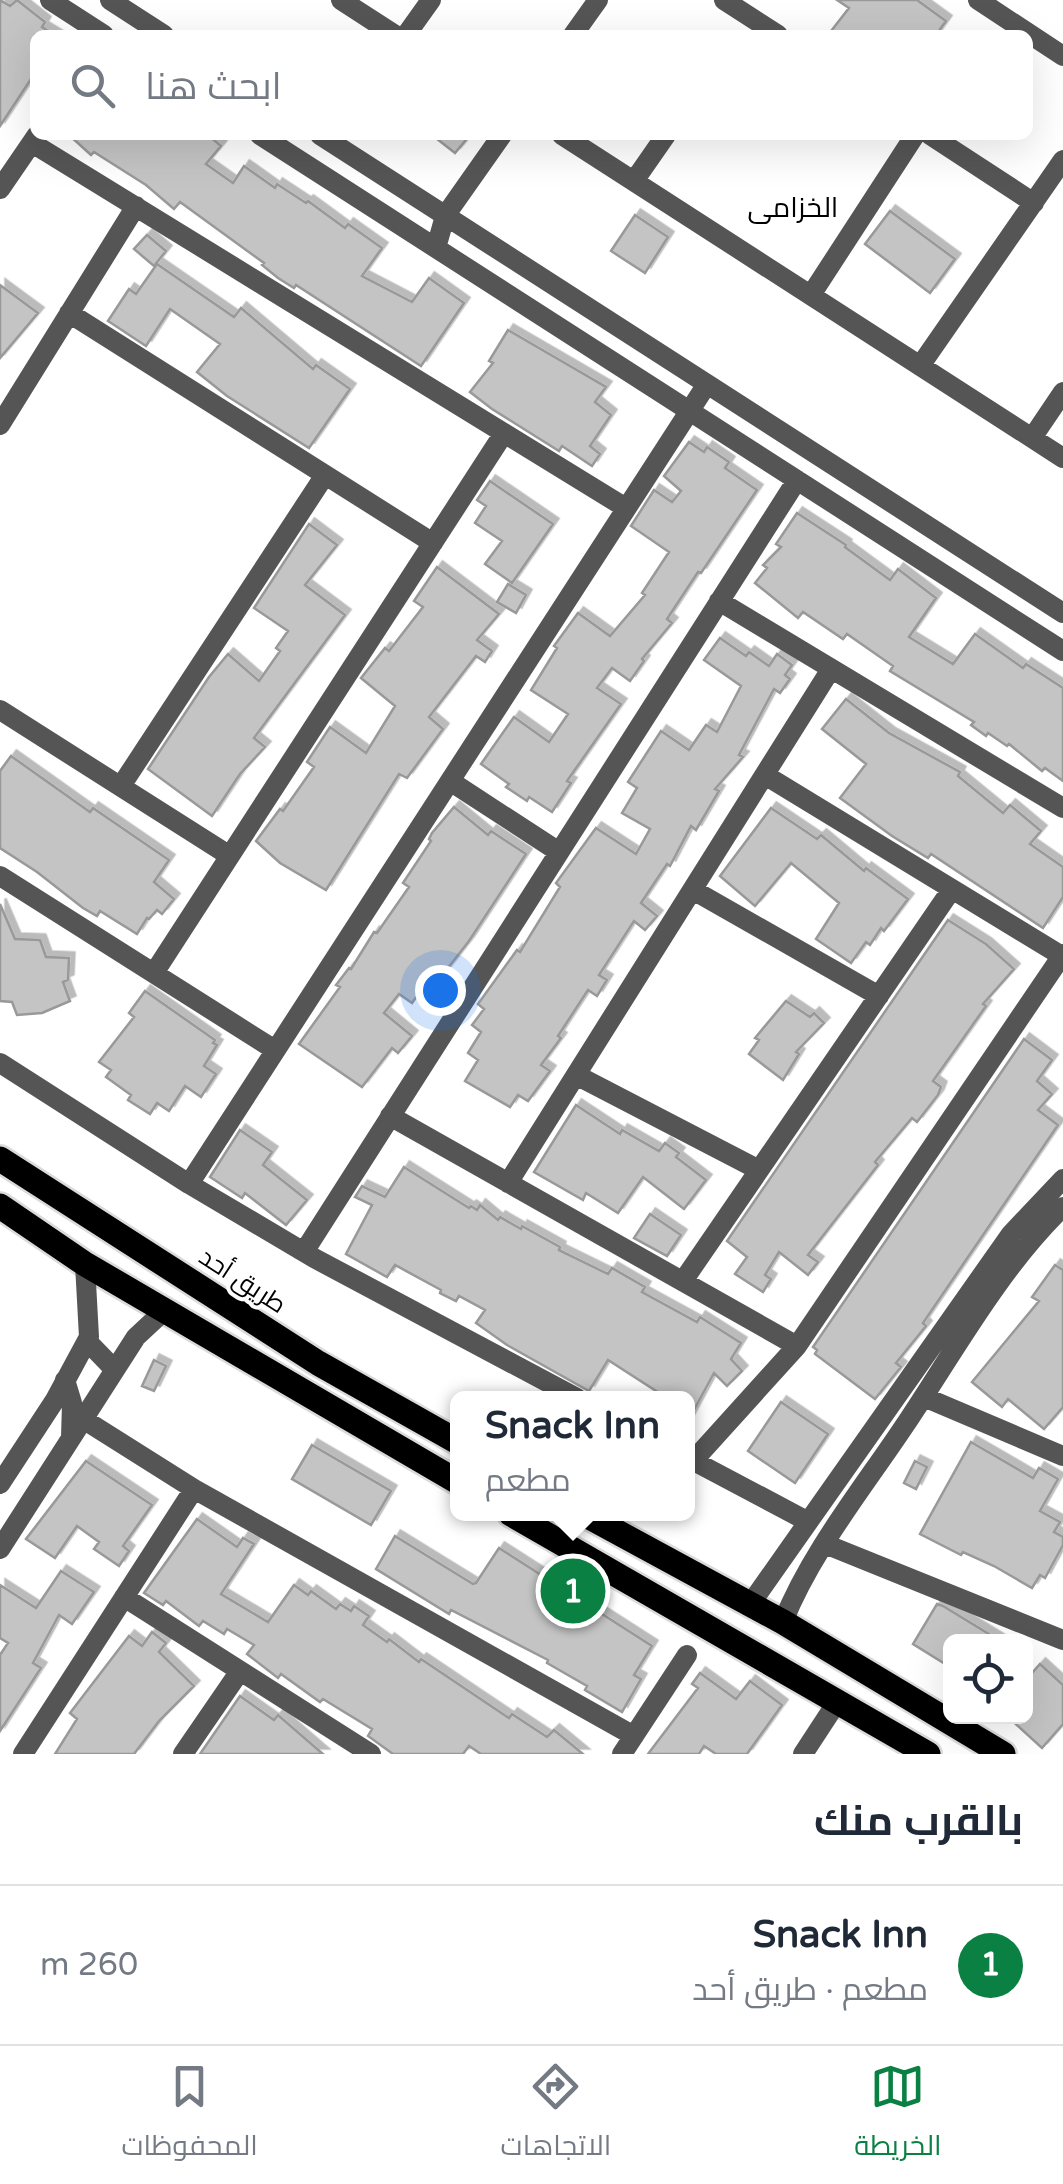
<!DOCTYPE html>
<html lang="ar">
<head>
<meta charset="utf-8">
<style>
  body { margin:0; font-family:"Varela Round",Cairo,sans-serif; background:#f6f6f7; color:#1f2937; direction:rtl }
  .controls { position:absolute; right:30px; bottom:30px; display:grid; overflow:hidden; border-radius:15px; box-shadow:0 10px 40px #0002 }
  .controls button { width:90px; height:90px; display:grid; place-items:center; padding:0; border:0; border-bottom:2px solid #e0e1e3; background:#fff; color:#1f2937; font:50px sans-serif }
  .you { position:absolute; left:440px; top:990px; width:35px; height:35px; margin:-25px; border:8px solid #fff; border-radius:50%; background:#1a73e8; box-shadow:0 0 0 15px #1a73e833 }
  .badge { display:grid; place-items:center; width:65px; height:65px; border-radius:50%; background:#0b8043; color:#fff; font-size:32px; font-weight:700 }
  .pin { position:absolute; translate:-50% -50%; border:5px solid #fff; box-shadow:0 2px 10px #0006 }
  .popup { position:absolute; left:450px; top:1391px; width:245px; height:130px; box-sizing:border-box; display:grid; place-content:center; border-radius:15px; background:#fff; filter:drop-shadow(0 2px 8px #0005); font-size:32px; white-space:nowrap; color:#747a83 }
  .popup b { font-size:38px; color:#1f2937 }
  .popup::after { content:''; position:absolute; left:50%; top:100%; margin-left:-20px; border:20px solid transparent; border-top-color:#fff }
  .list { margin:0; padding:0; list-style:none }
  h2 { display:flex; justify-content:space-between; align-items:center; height:130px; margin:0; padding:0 40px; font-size:42px }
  h2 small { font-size:32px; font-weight:400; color:#747a83 }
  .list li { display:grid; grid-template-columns:65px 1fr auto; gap:30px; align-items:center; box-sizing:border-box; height:160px; padding:0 40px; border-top:2px solid #e0e1e3 }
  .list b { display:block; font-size:38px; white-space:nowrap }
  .list p { margin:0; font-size:32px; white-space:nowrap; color:#747a83 }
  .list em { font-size:32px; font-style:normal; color:#747a83 }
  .icon { flex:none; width:55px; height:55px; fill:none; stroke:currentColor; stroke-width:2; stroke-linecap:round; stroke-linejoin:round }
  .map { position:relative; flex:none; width:1063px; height:1754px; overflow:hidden; direction:ltr }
  .search { position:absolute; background:#fff; box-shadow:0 10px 40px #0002; left:30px; right:30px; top:30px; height:110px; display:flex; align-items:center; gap:25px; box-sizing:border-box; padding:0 35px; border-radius:15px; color:#747a83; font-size:38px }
  .sheet { height:290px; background:#fff }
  nav { display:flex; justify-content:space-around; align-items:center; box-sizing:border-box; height:140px; border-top:2px solid #e0e1e3; background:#fff; font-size:28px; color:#747a83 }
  nav a { display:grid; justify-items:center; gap:5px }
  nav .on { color:#0b8043 }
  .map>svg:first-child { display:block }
  .building { fill:#c4c4c4; stroke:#999; stroke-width:2.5; filter:url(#shadow) }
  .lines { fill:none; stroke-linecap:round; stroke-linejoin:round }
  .major-casing { stroke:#dbdbdb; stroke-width:30 }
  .minor { stroke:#555; stroke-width:20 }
  .major { stroke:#000; stroke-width:25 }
  .labels { text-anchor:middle; stroke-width:8; stroke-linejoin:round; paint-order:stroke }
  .street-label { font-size:25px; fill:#000; stroke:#fff }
  .neighbourhood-label { font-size:28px; fill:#000; stroke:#fff }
</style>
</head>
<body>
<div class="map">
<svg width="1063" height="1754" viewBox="0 0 1063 1754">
  <defs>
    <filter id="shadow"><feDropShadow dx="5.5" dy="-5.5" stdDeviation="0" flood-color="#0004"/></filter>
  </defs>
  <rect width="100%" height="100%" fill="#fff"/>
  <path class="building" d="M 0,0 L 10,6 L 17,0 L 45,22 L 42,27 L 55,35 L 35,35 L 35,73 L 0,126 Z
    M 837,0 L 917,0 L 946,21 L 936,35 L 828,35 L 849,8 Z
    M 69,135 L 208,135 L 221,146 L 206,164 L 233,183 L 244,166 L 275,188 L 277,184 L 306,203 L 308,201 L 345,228 L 348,224 L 382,248 L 362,276 L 412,302 L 429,278 L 464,303 L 421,366 L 296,285 L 294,288 L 278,278 L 262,265 L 264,263 L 180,202 L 174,209 L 146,185 L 94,152 L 91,155 Z
    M 432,135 L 470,135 L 455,153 Z
    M 890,211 L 955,259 L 930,293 L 865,244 Z
    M 635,215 L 668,237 L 645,273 L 611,251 Z
    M 147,235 L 166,251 L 154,266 L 134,249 Z
    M 157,264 L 234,317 L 241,308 L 313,369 L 316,365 L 350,389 L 309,448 L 227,396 L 197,372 L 220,344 L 170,309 L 146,346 L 108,321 L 129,289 L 136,294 Z
    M 0,285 L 38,313 L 0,358 Z
    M 508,330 L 606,387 L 595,402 L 611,415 L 590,446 L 600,454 L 592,466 L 562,446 L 559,451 L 492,409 L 470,392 L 493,363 L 489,361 Z
    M 689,442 L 704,452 L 707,447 L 729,462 L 725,468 L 757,490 L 701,573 L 698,572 L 667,619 L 672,623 L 642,659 L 644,661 L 630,681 L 612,668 L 597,688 L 621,704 L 567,781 L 571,783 L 552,812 L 529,797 L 527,801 L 506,787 L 509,784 L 481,764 L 514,717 L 549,742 L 568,714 L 531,690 L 557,648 L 554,646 L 578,613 L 610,636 L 645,595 L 642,593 L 669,552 L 631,526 L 654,490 L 672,502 L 681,491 L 664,476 Z
    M 490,481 L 553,524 L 512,583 L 485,564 L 502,541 L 475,523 L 486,506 L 477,500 Z
    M 797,513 L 846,545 L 845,547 L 890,580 L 898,569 L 936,598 L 909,637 L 953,664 L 975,634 L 1023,668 L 1026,664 L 1063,688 L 1063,781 L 1045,768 L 1042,771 L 1009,744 L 1007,746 L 988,733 L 986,736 L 971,725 L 974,722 L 890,671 L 893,666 L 847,634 L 843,639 L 803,612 L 798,618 L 755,583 L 767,568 L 763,565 L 781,547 L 776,544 Z
    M 309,524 L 337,545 L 305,585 L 345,615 L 254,738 L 265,747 L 240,774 L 212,816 L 148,769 L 209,677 L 228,654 L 259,681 L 280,651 L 276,648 L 288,631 L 254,608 Z
    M 437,567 L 499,614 L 477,640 L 492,651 L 485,662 L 476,656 L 429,717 L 443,729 L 407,778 L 399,774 L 326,890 L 280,863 L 256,841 L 280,809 L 283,811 L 314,767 L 307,762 L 330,727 L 366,753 L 395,706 L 361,678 L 385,648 L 389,651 L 423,607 L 414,601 Z
    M 508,584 L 526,595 L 516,613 L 497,602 Z
    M 720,638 L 746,656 L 749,652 L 769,666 L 777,654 L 792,665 L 785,675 L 790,679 L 780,693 L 774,689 L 739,755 L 743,757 L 715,789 L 719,791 L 696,830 L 691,826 L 670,866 L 667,864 L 641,903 L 657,916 L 645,930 L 634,921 L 599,975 L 607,980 L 597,996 L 588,990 L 558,1036 L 561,1038 L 541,1065 L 550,1071 L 528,1101 L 518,1095 L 510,1107 L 465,1081 L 478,1060 L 468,1053 L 481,1032 L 472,1025 L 484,1009 L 478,1004 L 517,950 L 520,952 L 560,887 L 556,883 L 596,828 L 636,854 L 650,829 L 622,813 L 637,788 L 628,782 L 661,731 L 689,750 L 706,725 L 717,732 L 741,686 L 704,660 Z
    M 846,699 L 889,733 L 960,772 L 958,776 L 1003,813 L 1010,805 L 1041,831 L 1030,844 L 1063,867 L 1063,897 L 1043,928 L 931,854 L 928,858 L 892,836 L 840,798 L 866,764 L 822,729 Z
    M 11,756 L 90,812 L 93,808 L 169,860 L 154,882 L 174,899 L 162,914 L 157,910 L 149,919 L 147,918 L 137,934 L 100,911 L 97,916 L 83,908 L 37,872 L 0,848 L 0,771 Z
    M 454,807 L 488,835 L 491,831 L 526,854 L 469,941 L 426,996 L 420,992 L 412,1003 L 399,994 L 384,1013 L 412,1036 L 398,1053 L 392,1048 L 362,1087 L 299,1044 L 340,987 L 336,985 L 349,968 L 351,969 L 374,932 L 377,933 L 409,887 L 403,883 L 431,841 L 429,839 L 432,833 Z
    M 771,808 L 817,839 L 821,835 L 864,871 L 866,868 L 908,899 L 884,931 L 881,928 L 870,945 L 866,942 L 851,963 L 816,939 L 839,903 L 791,863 L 755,906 L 720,876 Z
    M 0,904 L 15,939 L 40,940 L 46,957 L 69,958 L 68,980 L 63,982 L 70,1001 L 42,1013 L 17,1015 L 12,1002 L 0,1001 Z
    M 948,920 L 986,944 L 1014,969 L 983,1004 L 986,1006 L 933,1081 L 941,1087 L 938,1095 L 917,1122 L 912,1118 L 875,1162 L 878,1165 L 808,1255 L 818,1262 L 808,1275 L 779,1252 L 765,1275 L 771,1279 L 763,1292 L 735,1274 L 747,1257 L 727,1241 Z
    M 145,991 L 215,1040 L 213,1043 L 217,1045 L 204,1066 L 216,1074 L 201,1097 L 185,1086 L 169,1111 L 157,1103 L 150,1114 L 128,1100 L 131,1095 L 106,1077 L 111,1070 L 99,1062 L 134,1017 L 129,1013 Z
    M 786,1001 L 810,1017 L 814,1013 L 824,1023 L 796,1052 L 799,1054 L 783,1080 L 749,1054 L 759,1040 L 755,1038 Z
    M 1024,1039 L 1052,1060 L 1037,1081 L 1052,1094 L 1038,1110 L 1058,1125 L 923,1323 L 926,1326 L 896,1363 L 901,1367 L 875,1399 L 815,1354 L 817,1350 L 813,1347 Z
    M 576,1105 L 620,1134 L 622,1130 L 659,1151 L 665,1143 L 679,1153 L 676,1157 L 706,1180 L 684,1209 L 643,1177 L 618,1213 L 586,1193 L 583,1200 L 534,1172 Z
    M 240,1130 L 272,1152 L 263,1165 L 307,1200 L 286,1225 L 245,1193 L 242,1198 L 210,1177 Z
    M 404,1167 L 469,1208 L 471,1206 L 477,1210 L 480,1205 L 498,1220 L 500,1217 L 521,1229 L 522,1226 L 560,1247 L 559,1250 L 608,1274 L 612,1268 L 645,1287 L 642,1292 L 697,1322 L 700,1317 L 741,1343 L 731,1359 L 742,1371 L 727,1386 L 714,1373 L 688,1421 L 688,1398 L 652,1398 L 656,1391 L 608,1360 L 589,1391 L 507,1345 L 476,1323 L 485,1310 L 459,1296 L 456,1301 L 440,1293 L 441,1290 L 395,1265 L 387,1277 L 346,1254 L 372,1205 L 355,1197 L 362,1186 L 385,1197 Z
    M 650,1214 L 681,1235 L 667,1256 L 634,1238 Z
    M 1055,1265 L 1063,1270 L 1063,1407 L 1044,1429 L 1008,1399 L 1002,1407 L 972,1382 L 1039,1301 L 1032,1297 Z
    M 154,1360 L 166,1366 L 154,1391 L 142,1386 Z
    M 781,1402 L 828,1434 L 795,1483 L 748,1451 Z
    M 971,1442 L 1033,1478 L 1039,1468 L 1058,1479 L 1040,1511 L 1060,1522 L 1054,1532 L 1063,1537 L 1063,1545 L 1045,1578 L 1040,1575 L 1032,1588 L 994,1566 L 963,1552 L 961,1555 L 920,1534 Z
    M 312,1445 L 391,1491 L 371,1525 L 292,1479 Z
    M 86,1461 L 152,1505 L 123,1546 L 129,1551 L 119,1566 L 94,1549 L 99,1542 L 77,1526 L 55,1558 L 26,1539 Z
    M 915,1461 L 927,1467 L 916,1489 L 904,1483 Z
    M 197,1519 L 237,1547 L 243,1538 L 254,1544 L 221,1594 L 268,1622 L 294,1585 L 308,1595 L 311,1591 L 336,1609 L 340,1604 L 351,1611 L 354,1606 L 369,1616 L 363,1625 L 387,1642 L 389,1639 L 419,1662 L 421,1659 L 509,1718 L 512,1714 L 547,1737 L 554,1730 L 583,1754 L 481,1754 L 469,1746 L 463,1754 L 393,1754 L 368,1736 L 372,1729 L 323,1699 L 320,1702 L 281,1674 L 278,1678 L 247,1654 L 254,1645 L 227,1629 L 224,1634 L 203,1621 L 199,1626 L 166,1601 L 163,1605 L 144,1593 Z
    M 395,1536 L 473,1584 L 476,1583 L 499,1548 L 652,1646 L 634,1675 L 641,1679 L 622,1712 L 585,1690 L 587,1686 L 547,1663 L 548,1660 L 451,1610 L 449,1614 L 376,1569 Z
    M 61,1571 L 94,1592 L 72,1624 L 59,1615 L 33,1663 L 41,1668 L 0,1731 L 0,1655 L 8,1643 L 0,1638 L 0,1585 L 36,1608 Z
    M 937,1604 L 943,1606 L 1002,1642 L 950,1642 L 950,1667 L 913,1644 Z
    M 152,1632 L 166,1643 L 159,1652 L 194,1686 L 159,1721 L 134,1754 L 55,1754 L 77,1719 L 70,1713 L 129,1636 L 142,1646 Z
    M 1040,1664 L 1063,1685 L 1063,1724 L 1042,1748 L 1007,1716 L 1026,1716 L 1026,1680 Z
    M 700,1673 L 736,1699 L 750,1681 L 782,1705 L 747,1754 L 716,1754 L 704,1746 L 699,1754 L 648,1754 L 698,1688 L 692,1684 Z
    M 240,1696 L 274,1720 L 278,1715 L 323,1754 L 200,1754 Z"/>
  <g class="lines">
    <defs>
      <path id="major" d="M 0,1159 L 318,1363 L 458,1442
        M 0,1206 L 85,1264 L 458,1482
        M 511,1514 L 928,1754
        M 584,1514 L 783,1622 L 1003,1754"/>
    </defs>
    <use href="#major" class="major-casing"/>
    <path class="minor" d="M 50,0 L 104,35
      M 110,0 L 164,35
      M 341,0 L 395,35
      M 724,0 L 778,35
      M 978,0 L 1063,56
      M 406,35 L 431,0
      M 573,35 L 598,0
      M 260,135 L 1063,651
      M 320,135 L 1063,613
      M 562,135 L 1063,458
      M 930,135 L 1034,203
      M 32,143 L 626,508
      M 634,181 L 666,135
      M 0,189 L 37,135
      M 436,248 L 445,216 L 502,135
      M 811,295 L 915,135
      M 69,313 L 433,543
      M 920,366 L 1063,160
      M 0,425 L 136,206
      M 1032,438 L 1063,392
      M 719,601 L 1063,808
      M 0,710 L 230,856
      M 765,775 L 1062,956
      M 450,781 L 559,852
      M 121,786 L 325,475
      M 0,876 L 275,1050
      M 693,890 L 879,996
      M 154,973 L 504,433
      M 0,1063 L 189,1184 L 314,1258 L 577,1398
      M 576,1075 L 759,1170
      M 390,1116 L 797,1346
      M 508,1183 L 831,669
      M 189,1184 L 707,384
      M 300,1250 L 309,1244 L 797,480
      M 683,1281 L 952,889
      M 87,1341 L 115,1370
      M 65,1380 L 72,1403 L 71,1437
      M 924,1397 L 1063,1456
      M 83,1419 L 194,1489 L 634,1736
      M 688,1458 L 807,1521
      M 693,1461 L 797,1346 L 1063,954
      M 0,1484 L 55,1400 L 89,1337 L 85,1264
      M 825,1544 L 1063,1640
      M 0,1549 L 136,1337 L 164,1311
      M 124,1597 L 371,1754
      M 749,1606 L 1011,1234 L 1063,1179
      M 783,1622 C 811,1552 863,1488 905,1425 C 954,1352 999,1269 1063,1207
      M 23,1754 L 194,1489
      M 183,1754 L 240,1671
      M 622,1754 L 687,1655
      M 803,1754 L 837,1702"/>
    <use href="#major" class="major"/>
  </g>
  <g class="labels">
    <g class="street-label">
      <text transform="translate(243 1280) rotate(33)" y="9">طريق أحد</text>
    </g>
    <g class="neighbourhood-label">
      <text x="793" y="217">الخزامى</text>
    </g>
  </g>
</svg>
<div class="controls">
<button><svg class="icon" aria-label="locate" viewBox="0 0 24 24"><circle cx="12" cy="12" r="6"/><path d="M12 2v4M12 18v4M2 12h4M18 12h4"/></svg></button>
</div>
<div class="you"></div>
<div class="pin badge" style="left:573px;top:1591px">1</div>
<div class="popup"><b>Snack Inn</b>مطعم</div>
<div class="search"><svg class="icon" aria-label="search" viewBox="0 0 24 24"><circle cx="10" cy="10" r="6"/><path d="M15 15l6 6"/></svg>ابحث هنا</div>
</div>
<section class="sheet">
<h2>بالقرب منك<small></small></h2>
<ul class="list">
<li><span class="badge">1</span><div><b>Snack Inn</b><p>مطعم · طريق أحد</p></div><em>260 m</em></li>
</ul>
</section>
<nav>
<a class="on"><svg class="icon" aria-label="map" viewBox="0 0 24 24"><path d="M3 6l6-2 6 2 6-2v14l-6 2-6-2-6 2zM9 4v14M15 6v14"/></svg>الخريطة</a>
<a><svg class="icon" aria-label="directions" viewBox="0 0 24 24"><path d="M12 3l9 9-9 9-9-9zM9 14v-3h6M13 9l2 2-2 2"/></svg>الاتجاهات</a>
<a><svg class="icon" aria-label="saved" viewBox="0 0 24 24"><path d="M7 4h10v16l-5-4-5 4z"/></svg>المحفوظات</a>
</nav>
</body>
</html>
